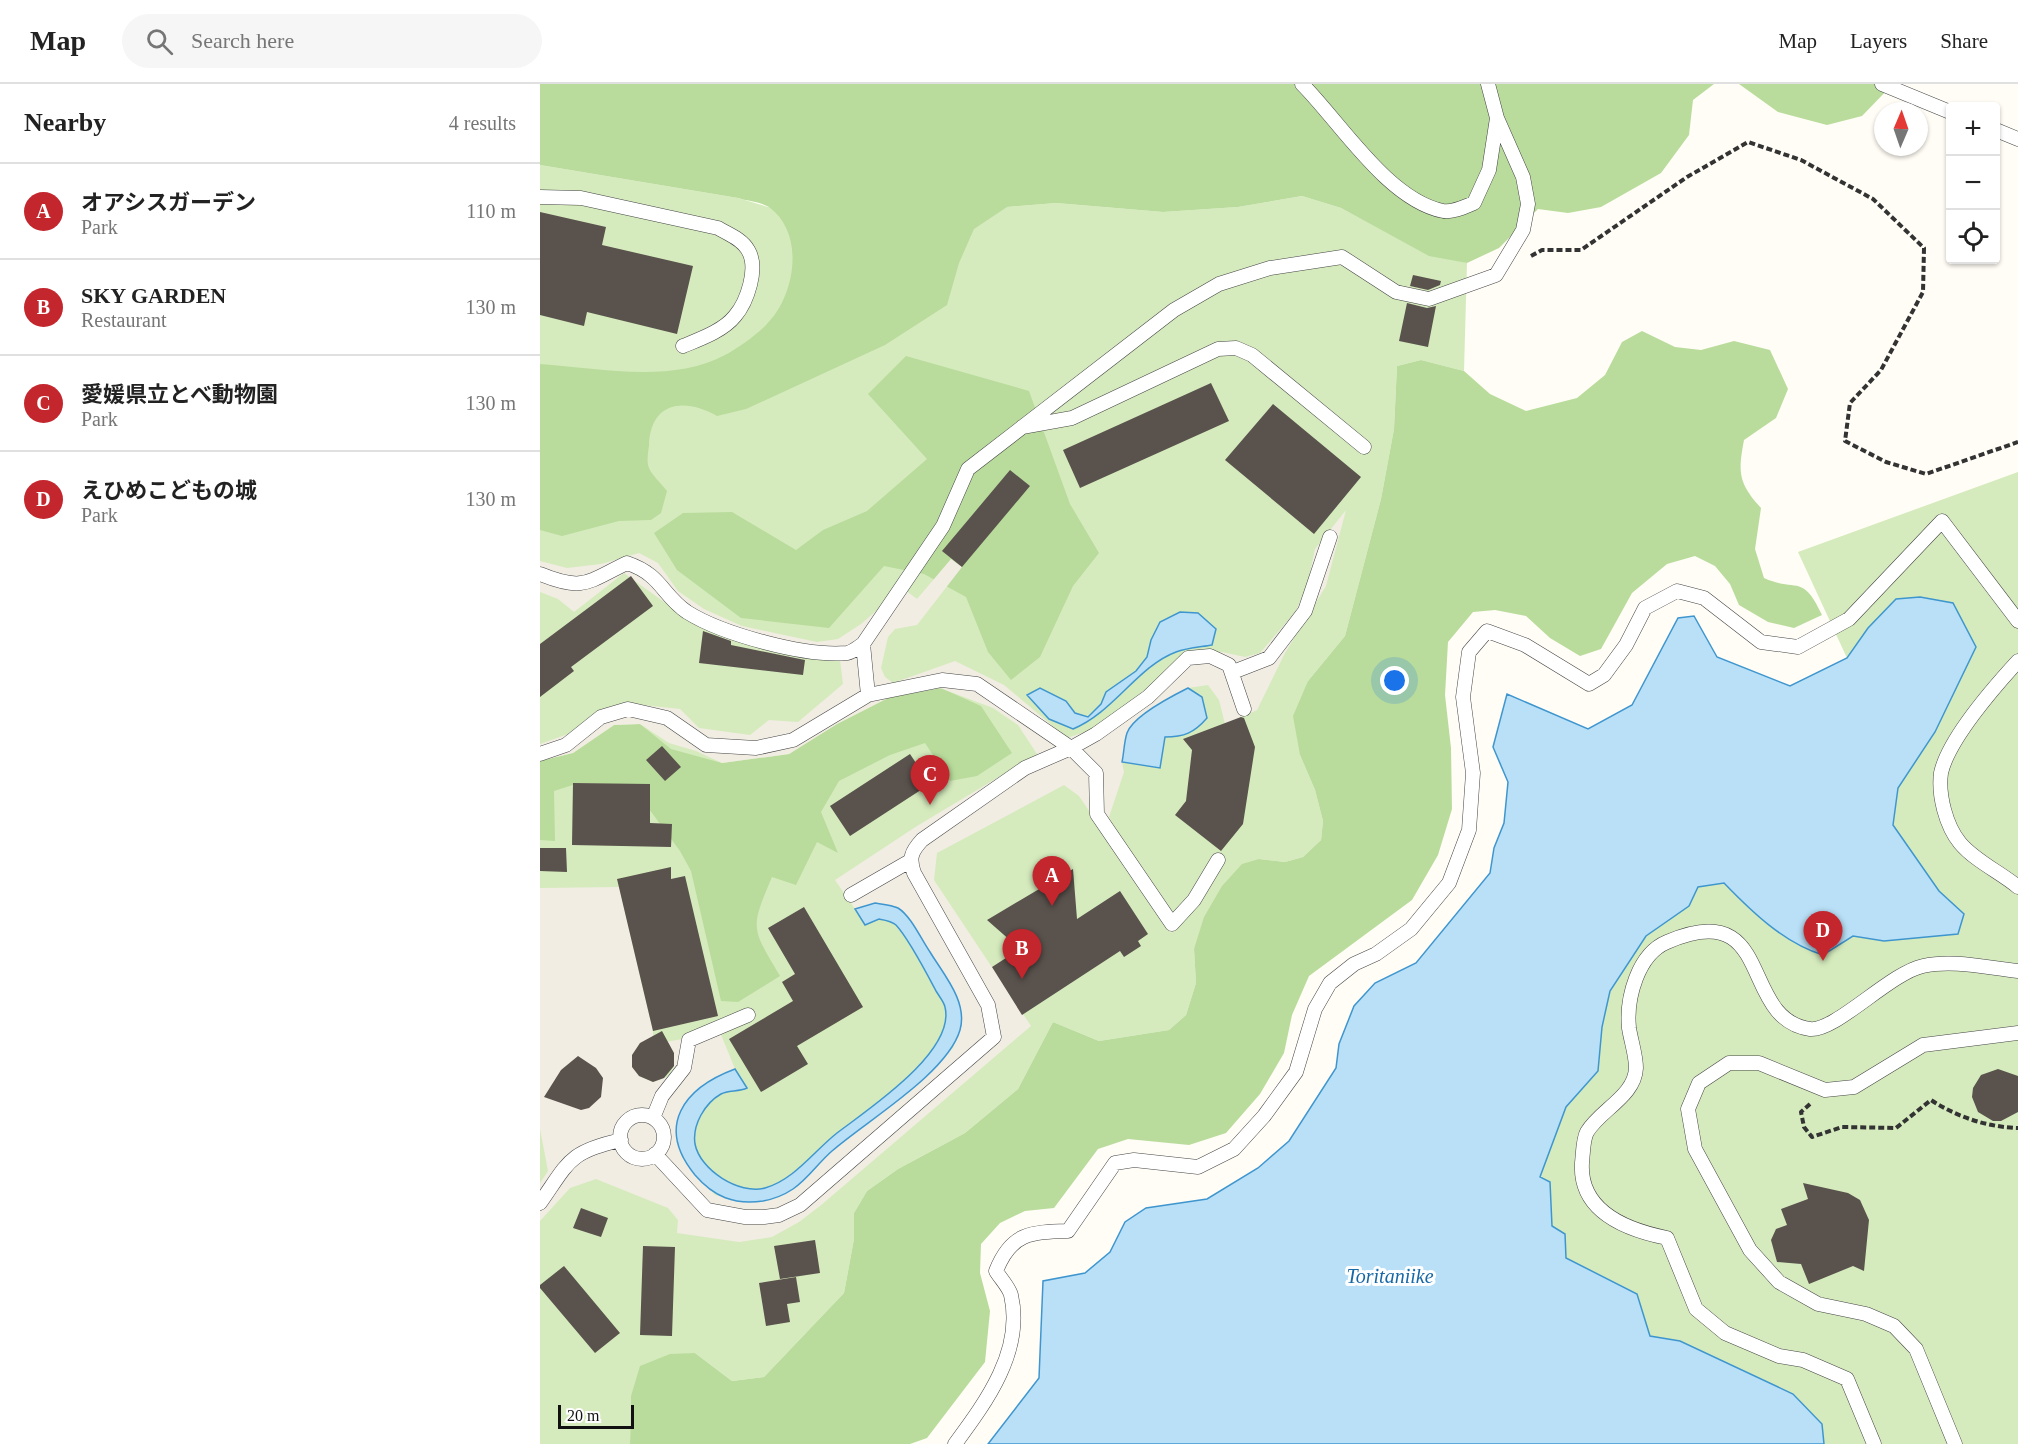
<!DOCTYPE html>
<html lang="en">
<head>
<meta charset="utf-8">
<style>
  body { margin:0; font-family:"Times New Roman","Noto Sans JP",serif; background:#f6f6f6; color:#222 }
  .controls { position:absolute; right:18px; top:18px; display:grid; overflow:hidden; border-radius:6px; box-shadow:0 2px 4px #0004 }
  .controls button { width:54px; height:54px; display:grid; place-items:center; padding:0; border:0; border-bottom:2px solid #e0e0e0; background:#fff; color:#222; font:30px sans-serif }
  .compass { position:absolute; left:1334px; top:18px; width:54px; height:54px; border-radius:50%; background:#fff; box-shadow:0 2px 4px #0004; rotate:2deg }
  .scale { position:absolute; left:18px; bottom:15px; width:76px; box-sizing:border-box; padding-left:6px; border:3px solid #111; border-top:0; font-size:16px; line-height:21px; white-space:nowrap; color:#111; -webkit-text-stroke:4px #fff; paint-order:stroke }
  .you { position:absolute; left:855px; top:597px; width:21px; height:21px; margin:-15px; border:4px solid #fff; border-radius:50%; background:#1a73e8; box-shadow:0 0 0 9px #1a73e833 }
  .badge { display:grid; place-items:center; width:39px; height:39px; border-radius:50%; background:#c4262e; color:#fff; font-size:20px; font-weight:700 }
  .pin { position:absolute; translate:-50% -50px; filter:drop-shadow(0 2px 3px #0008) }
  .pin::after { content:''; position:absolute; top:32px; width:21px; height:18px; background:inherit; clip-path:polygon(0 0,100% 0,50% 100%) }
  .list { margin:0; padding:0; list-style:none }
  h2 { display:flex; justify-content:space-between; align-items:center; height:78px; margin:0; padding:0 24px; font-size:26px }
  h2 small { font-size:20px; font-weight:400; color:#767676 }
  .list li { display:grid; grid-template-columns:39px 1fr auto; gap:18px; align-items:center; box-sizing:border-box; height:96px; padding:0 24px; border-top:2px solid #e0e0e0 }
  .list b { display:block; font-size:22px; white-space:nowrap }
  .list p { margin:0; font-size:20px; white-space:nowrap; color:#767676 }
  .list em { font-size:20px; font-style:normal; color:#767676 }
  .icon { flex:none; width:33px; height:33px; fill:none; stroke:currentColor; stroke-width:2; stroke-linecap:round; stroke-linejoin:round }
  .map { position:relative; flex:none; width:1478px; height:1360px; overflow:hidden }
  header { display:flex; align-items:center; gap:36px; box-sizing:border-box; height:84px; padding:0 30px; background:#fff; border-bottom:2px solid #e0e0e0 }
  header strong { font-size:28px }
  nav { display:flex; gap:33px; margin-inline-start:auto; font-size:21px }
  .search { width:420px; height:54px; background:#f6f6f6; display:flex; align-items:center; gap:15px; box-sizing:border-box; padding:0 21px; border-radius:33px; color:#767676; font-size:22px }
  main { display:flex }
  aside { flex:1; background:#fff }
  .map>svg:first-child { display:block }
  .green { fill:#d5ebbd }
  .forest { fill:#b9dc9c }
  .plaza { fill:#f1ede2 }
  .water { fill:#b9e0f7; stroke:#3f96cf; stroke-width:1.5 }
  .building { fill:#5a524d }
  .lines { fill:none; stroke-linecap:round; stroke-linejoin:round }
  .service-casing { stroke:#444; stroke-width:15 }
  .path { stroke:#333; stroke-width:4; stroke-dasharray:6 3; stroke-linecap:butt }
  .service { stroke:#fff; stroke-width:14 }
  .labels { text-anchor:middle; stroke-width:6; stroke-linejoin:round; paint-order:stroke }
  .water-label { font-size:20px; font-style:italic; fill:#1768a6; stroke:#fff }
</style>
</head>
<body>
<header>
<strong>Map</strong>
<div class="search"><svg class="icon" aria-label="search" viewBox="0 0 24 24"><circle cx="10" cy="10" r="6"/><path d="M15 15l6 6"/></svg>Search here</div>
<nav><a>Map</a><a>Layers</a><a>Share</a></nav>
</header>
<main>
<aside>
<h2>Nearby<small>4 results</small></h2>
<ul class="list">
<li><span class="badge">A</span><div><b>オアシスガーデン</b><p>Park</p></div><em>110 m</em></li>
<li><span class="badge">B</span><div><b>SKY GARDEN</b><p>Restaurant</p></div><em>130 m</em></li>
<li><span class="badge">C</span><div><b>愛媛県立とべ動物園</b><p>Park</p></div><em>130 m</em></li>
<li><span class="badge">D</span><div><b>えひめこどもの城</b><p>Park</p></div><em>130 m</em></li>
</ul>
</aside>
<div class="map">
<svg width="1478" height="1360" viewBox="0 0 1478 1360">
  <rect width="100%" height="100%" fill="#fffdf5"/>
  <path class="green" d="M 0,81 L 198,114 L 228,123 L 467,123 L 516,119 L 623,128 L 698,123 L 762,112 L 801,124 L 881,167 L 927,179 L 924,287 L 881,276 L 857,282 L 854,345 L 841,415 L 805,552 L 768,597 L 760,671 L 775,706 L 783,737 L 781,756 L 763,773 L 745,778 L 719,775 L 654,865 L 656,899 L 646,931 L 629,946 L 559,957 L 513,938 L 478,1005 L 425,1049 L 358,1085 L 327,1107 L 314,1129 L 314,1155 L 304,1209 L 224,1293 L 192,1297 L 155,1269 L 91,1312 L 90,1360 L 0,1360 Z
    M 1478,388 L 1478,1360 L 1284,1360 L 1282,1340 L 1140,1257 L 1110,1252 L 1097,1210 L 1026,1174 L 1025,1150 L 1012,1142 L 1010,1098 L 1000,1093 L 1026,1023 L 1058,987 L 1062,943 L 1070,908 L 1106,852 L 1149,822 L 1158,803 L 1184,799 L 1209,824 L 1344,857 L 1424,830 L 1399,807 L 1353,741 L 1358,704 L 1395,648 L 1436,563 L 1425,544 L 1328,544 L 1307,574 L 1258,468 Z"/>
  <path class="forest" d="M 0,0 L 1174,0 L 1153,16 L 1149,51 L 1121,89 L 1061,123 L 1028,129 L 998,125 L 959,164 L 927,179 L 889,172 L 801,124 L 762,112 L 698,123 L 623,128 L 516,119 L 467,123 L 434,145 L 419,179 L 407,221 L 345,261 L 206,325 L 177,332 C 144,313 110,318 109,362 C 108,368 107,376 108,381 C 110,390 122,400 127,407 L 121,429 L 111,436 L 79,437 L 22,452 L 0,446 L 0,280 C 59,284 130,300 185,271 C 198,264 215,252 226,241 C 255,213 266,150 229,123 C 221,118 207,117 198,114 L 0,81 Z
    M 1199,0 L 1353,0 L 1322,32 L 1287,41 L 1238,28 Z
    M 1102,247 L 1135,263 L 1161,266 L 1194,257 L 1230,266 L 1248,305 L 1236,334 L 1204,356 C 1198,388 1198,399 1221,424 L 1215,465 L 1224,494 C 1257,509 1262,488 1282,531 L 1254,544 L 1228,538 L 1199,521 L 1190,500 L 1175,482 L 1155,472 L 1127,480 L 1092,509 L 1061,565 L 1040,572 L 1010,554 L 986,532 L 955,526 L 933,528 L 908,558 L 905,611 L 911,664 L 912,725 L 898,771 L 872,816 L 769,892 L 752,931 L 744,969 L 720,1010 L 686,1049 L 649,1061 L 588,1055 L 558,1065 L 514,1124 L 485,1127 L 460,1139 L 441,1160 L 440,1189 L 450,1227 L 445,1278 L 387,1354 L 370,1360 L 90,1360 L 91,1312 L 100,1282 L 130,1270 L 155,1269 L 192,1297 L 224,1293 L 304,1209 L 314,1155 L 314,1129 L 327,1107 L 358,1085 L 425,1049 L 478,1005 L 513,938 L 559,957 L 629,946 L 646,931 L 656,899 L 654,865 L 664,833 L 682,802 L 702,780 L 719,775 L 745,778 L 763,773 L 781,756 L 783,737 L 775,706 L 760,671 L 753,632 L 768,597 L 805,552 L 841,415 L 854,345 L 857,282 L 881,276 L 924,287 L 950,310 L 986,327 L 1037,314 L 1065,291 L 1082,258 Z
    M 366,272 L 489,307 L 530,420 L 559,469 L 533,502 L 500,573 L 471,596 L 448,568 L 426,513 L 384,490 L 344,482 L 289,544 L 201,534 L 137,486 L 114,449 L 143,429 L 192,428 L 256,466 L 283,446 L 327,427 L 387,375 L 328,310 Z
    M 401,604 L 441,622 L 472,669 L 437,692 L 410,697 L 385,659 L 350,671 L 299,697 L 281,728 L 298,769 L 277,758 L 256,801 L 232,793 C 210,845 211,843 240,892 L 198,918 L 181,917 L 151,787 L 140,767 L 109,725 L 102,701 L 39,699 L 14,707 L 15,757 L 0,756 L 0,677 L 33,669 L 74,641 L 100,640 L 131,665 L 182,679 L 249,670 L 297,640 L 348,614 Z"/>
  <path class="plaza" d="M 806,426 L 786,502 L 745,569 L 717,626 L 685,640 L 679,616 L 668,601 L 648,604 L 621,618 L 582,678 L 584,688 L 569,733 L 580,754 L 633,830 L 654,804 L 676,770 L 685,775 L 647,833 L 631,849 L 539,712 L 524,701 L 397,769 L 394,796 L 491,942 L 280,1122 L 259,1138 L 232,1153 L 199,1158 L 137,1149 L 138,1136 L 128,1124 L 56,1095 L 30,1104 L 0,1137 L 0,1099 L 8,1087 L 0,1045 L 0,804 L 79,803 L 113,947 L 113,955 L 100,959 L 92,972 L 99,992 L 113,998 L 127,993 L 131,989 L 134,982 L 134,969 L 126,958 L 180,948 L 195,985 L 166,998 L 141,1072 L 175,1111 L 224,1117 L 239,1113 L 253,1105 L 291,1068 L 381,997 L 413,964 L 420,945 L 376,846 L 335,819 L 315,825 L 295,796 L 377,742 L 497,670 L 478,641 L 453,624 L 400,604 L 348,614 L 297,640 L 249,670 L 182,679 L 156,667 L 129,659 L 100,640 L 74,641 L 33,669 L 0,677 L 0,660 L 28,650 L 58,628 L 84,619 L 140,625 L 159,644 L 210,651 L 229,636 L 258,638 L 303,600 L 300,576 L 271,571 L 149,536 L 84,489 L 34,528 L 18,515 L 0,508 L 0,477 L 27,484 L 61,480 L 99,469 L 118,479 L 138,507 L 164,525 L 202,542 L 277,558 L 298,555 L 321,540 L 343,521 L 357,500 L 377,515 L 411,475 L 422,483 L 377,541 L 355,545 L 348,553 L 341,584 L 345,593 L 353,599 L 415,577 L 464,601 L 527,654 L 554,645 L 603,611 L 628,583 L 651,568 L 682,568 L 705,573 L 720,569 L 756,527 L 768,498 L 775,465 Z"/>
  <path class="water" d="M 1380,513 L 1413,519 L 1436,563 L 1395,648 L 1358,704 L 1353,741 L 1399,807 L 1424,830 L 1418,850 L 1344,857 L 1313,852 L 1283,871 C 1244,859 1212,828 1184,799 L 1158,803 L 1149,822 L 1106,852 L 1070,907 L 1062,943 L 1058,987 L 1026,1023 L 1000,1093 L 1010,1098 L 1012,1142 L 1025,1150 L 1026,1174 L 1097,1210 L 1110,1252 L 1140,1257 L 1253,1310 L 1282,1340 L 1284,1360 L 448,1360 L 499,1294 L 503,1197 L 545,1189 L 570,1168 L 585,1138 L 606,1124 L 667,1115 L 718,1084 L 749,1057 L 796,984 L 799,960 L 814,922 L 835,899 L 876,879 L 950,789 L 954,764 L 964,739 L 968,698 L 953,663 L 967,610 L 1048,645 L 1092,621 L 1138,534 L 1154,532 L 1177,573 L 1250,602 L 1307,574 L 1328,544 L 1356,515 Z
    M 640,528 L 658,529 L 676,545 L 672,561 C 661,563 647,564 636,568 C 598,582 573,629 533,645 L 509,635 L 487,611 L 500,604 L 526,617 L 535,629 L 548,633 L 561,620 L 566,608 L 596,587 L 607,573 L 611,556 L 620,538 Z
    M 648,604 L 662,613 L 667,634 C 654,649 644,653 625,653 L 620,684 L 582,678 C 584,669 584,658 587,649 C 593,632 632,612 648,604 Z
    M 335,819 C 341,820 352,821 358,824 C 371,832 381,855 390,868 C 404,891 428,918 420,946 C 407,990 326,1037 292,1067 C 278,1079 268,1095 253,1105 C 244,1111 234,1115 223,1117 C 194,1121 174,1113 155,1091 C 115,1042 144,1004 195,985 L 207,1004 C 199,1008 188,1006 181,1010 C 165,1019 152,1041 155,1060 C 160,1086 199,1111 225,1104 C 254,1096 274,1067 297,1049 C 327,1026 416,968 405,923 C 404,918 399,912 396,907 C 387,890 369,855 356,841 C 352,837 345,836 339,835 L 325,841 L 315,825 Z"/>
  <path class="building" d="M 0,128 L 66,143 L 62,161 L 153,182 L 137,250 L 47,228 L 44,242 L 0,231 Z
    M 873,191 L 901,197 L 900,201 L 888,206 L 870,202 Z
    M 867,219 L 887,224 L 896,222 L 888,263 L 859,257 Z
    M 671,299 L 689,337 L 540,404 L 523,366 Z
    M 733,320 L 821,393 L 774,450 L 685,376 Z
    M 470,386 L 490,402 L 422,483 L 402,467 Z
    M 91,492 L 113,522 L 31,583 L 34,587 L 0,613 L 0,560 Z
    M 163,547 L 191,557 L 191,561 L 265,576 L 263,591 L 159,579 Z
    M 701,633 L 704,634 L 715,663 L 703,740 L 681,767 L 635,731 L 646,717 L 652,666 L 643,655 Z
    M 122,662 L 141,683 L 125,697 L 106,676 Z
    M 370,670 L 390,700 L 310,752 L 290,722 Z
    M 33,699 L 110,700 L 110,739 L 132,740 L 131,763 L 32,761 Z
    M 0,764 L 26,764 L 27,788 L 0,787 Z
    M 131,783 L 131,795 L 145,792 L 178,932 L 113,947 L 77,795 Z
    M 533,785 L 537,835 L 580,807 L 608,850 L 598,857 L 601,862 L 584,873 L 580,867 L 482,931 L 452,883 L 480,865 L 447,836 Z
    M 264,823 L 323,923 L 257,962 L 268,980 L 221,1008 L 189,955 L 253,917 L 242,898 L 255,890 L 228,844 Z
    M 122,947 L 134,969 L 134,982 L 124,994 L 113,998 L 99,992 L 92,983 L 92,971 L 100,959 Z
    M 38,972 L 56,984 L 63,994 L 61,1013 L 49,1024 L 41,1026 L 4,1013 L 21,986 Z
    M 1458,985 L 1478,992 L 1478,1028 L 1461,1037 L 1453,1037 L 1438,1028 L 1432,1013 L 1433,1004 L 1441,991 Z
    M 1263,1099 L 1308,1109 L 1320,1116 L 1329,1136 L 1324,1187 L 1313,1182 L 1269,1200 L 1261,1180 L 1237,1178 L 1231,1156 L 1236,1145 L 1247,1141 L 1241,1125 L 1268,1115 Z
    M 41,1124 L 68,1134 L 61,1153 L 33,1144 Z
    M 275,1156 L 280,1189 L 240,1195 L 234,1162 Z
    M 103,1162 L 135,1163 L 132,1252 L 100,1251 Z
    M 24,1182 L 80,1249 L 55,1269 L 0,1204 L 0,1201 Z
    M 256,1193 L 260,1218 L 247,1220 L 250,1238 L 226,1242 L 219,1199 Z"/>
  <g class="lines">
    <defs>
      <path id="service" d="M 762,0 C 800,38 848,116 903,127 C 912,129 926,122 934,119 L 949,86 L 957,34
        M 1342,0 L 1410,28
        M 1456,46 L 1478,55
        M 0,113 L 41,114 L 178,144 C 188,150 202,155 208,166 C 219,184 207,218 195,232 C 183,247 160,255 143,262
        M 482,343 L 532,334 L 678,265 L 696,264 L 712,271 L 824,363
        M 0,490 C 44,508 47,498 87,479 C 122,491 121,510 147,528 C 182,550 265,573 307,569 C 313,568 318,563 323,560 L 403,442 L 428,385 L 634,226 L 679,200 L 730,184 L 802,173 L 856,208 L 889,215 L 956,191 L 983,146 L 988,120 L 983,93 L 957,34 L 948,0
        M 323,560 L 328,611
        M 1478,577 C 1455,602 1408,656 1401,689 C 1398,711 1406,742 1420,759 C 1435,777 1460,788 1478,803
        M 693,588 L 729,574 L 765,527 L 790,453
        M 0,670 L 26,661 L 61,633 L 88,625 L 127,634 L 166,661 L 216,664 L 253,656 L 328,611 L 402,596 L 437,600 L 531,664
        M 678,776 L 654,816 L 632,840 L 557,730 L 556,689 L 531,664 L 556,650 L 608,613 L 648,574 L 670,572 L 689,581 L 704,625
        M 311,811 L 370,777
        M80 1053a22 22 0 1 1 44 0a22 22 0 1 1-44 0Z
        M 113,1034 L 122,1012 L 144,984 L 149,956 L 208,931
        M 115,1070 L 167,1126 L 205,1133 L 224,1133 L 239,1131 L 260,1121 L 454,953 L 448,921 L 374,789 C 369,774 371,768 382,756 L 485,684 L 531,664
        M 0,1119 C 29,1078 28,1068 81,1056
        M 415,1360 C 446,1318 484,1267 471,1211 C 469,1203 460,1194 456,1187 C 471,1149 490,1148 528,1147 L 575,1079 L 594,1076 L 658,1083 L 694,1065 L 724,1032 L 756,988 L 775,925 L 790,899 L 814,880 L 836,870 L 871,845 L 909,799 L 929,746 L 933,689 L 923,613 L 929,568 L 947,547 L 985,561 L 1049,600 L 1064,591 L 1086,561 L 1105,524 L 1137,507 L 1164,514 L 1221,558 L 1258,563 L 1309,535 L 1402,437 L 1478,537
        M 1334,1360 L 1307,1295 L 1263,1276 L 1239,1272 L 1185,1249 L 1156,1225 L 1127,1154 C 1087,1146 1039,1128 1042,1079 C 1043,1070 1043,1055 1047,1048 C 1060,1026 1095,1012 1096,984 C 1096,971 1091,957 1089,944 C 1086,914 1098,870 1127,858 C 1236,811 1198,935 1270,945 C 1295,948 1350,889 1383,882 C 1413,875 1448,884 1478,887
        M 1415,1360 L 1376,1265 L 1354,1242 L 1326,1230 L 1278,1220 L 1239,1198 L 1210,1166 L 1155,1065 L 1148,1025 L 1159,999 L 1189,979 L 1219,979 L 1285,1006 L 1314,1003 L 1383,961 L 1478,949"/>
    </defs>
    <use href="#service" class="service-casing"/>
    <path class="path" d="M 991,172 L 1002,166 L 1041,166 L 1147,93 L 1208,58 L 1261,76 L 1333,115 L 1384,164 L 1383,208 L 1341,286 L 1310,319 L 1305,357 L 1346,378 L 1386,390 L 1478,358
      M 1270,1020 L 1261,1028 L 1264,1043 L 1272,1053 L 1302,1043 L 1356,1044 L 1391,1016 C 1417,1033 1447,1043 1478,1044"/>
    <use href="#service" class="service"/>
  </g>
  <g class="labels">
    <g class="water-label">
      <text x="850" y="1199">Toritaniike</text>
    </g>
  </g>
</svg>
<div class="controls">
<button>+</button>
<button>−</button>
<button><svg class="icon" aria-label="locate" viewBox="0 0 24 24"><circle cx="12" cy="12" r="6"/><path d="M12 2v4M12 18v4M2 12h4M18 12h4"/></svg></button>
</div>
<svg class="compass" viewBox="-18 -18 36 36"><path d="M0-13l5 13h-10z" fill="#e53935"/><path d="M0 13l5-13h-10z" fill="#767676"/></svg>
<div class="scale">20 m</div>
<div class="you"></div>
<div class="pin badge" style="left:512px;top:822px">A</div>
<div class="pin badge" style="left:482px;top:895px">B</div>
<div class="pin badge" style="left:390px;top:721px">C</div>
<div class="pin badge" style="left:1283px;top:877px">D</div>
</div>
</main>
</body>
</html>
